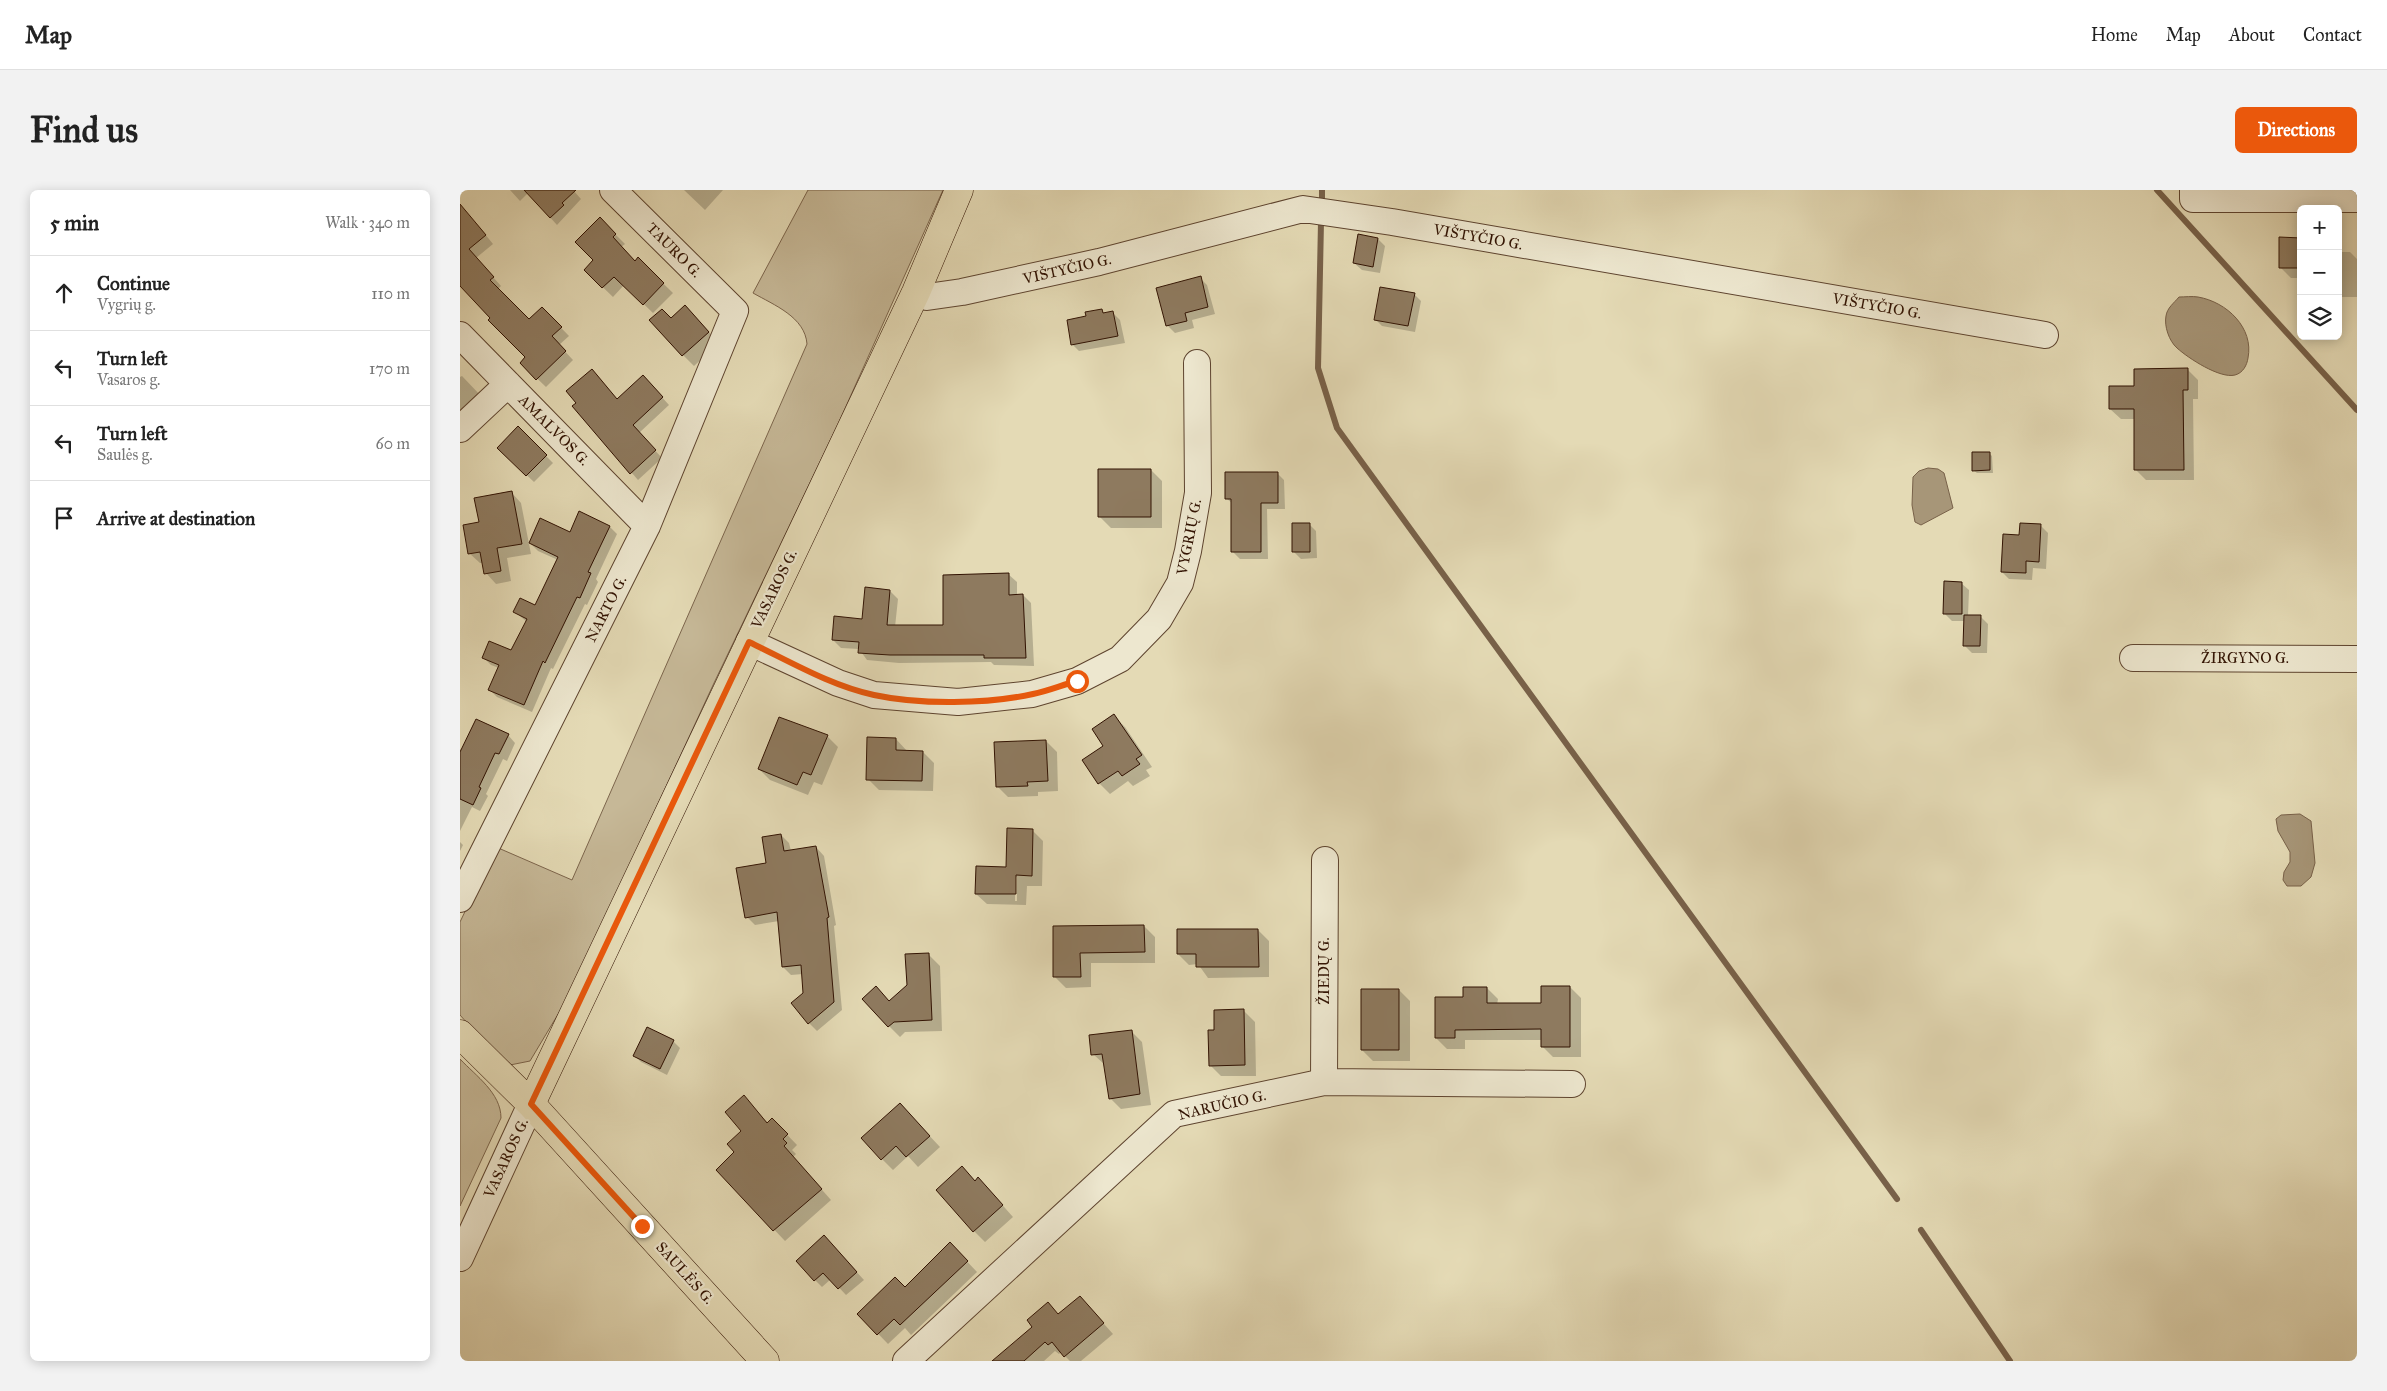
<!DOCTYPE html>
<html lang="en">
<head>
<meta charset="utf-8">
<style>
  body { margin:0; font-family:"IM FELL Great Primer",serif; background:#f2f2f2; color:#222 }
  .controls { position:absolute; right:15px; top:15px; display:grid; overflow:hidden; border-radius:8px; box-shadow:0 2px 12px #0003 }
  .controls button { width:45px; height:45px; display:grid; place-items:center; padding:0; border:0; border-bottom:1px solid #e0e0e0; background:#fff; color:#222; font:25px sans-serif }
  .stop { position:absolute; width:15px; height:15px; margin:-11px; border:4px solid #ea580c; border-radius:50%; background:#fff }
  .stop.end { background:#ea580c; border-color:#fff; box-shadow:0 1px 5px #0008 }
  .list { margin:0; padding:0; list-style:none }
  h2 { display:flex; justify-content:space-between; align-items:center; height:65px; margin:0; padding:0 20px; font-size:21px }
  h2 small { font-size:16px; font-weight:400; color:#767676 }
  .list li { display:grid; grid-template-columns:32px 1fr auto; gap:15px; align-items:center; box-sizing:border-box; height:75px; padding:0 20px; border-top:1px solid #e0e0e0 }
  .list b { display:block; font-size:19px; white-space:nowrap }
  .list p { margin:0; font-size:16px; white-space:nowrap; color:#767676 }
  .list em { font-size:16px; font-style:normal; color:#767676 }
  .icon { flex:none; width:28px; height:28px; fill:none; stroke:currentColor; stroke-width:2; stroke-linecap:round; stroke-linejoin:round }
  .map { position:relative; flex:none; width:1897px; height:1171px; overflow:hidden; border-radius:8px }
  header { display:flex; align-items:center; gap:30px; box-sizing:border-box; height:70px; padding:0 25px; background:#fff; border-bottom:1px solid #e0e0e0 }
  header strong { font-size:24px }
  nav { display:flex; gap:28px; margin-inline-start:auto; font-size:18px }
  .intro { display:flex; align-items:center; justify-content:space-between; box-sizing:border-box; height:120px; padding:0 30px }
  h1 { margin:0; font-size:35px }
  .button { padding:12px 22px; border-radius:8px; background:#ea580c; color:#fff; font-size:18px; font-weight:700 }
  main { display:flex; gap:30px; padding:0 30px }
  aside { flex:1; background:#fff; border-radius:8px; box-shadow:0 2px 12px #0003 }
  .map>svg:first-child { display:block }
  .green { fill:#c6b897; stroke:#7c654c }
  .water { fill:#a79678; stroke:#786149 }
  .shadow { fill:#0003; fill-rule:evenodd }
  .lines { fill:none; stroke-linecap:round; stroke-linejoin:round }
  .stream { stroke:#786149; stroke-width:6 }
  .building { fill:#8e7a5f; stroke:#311202 }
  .minor-casing { stroke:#5e442f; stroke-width:28 }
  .major-casing { stroke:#311202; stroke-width:29 }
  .minor { stroke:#ede7cf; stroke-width:26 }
  .major { stroke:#e4dab5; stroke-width:28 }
  .route { stroke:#ea580c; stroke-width:6 }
  .labels { text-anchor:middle; stroke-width:4.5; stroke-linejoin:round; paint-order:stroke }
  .street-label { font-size:15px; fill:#311202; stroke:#ede7cf }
</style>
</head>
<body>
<header>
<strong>Map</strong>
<nav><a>Home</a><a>Map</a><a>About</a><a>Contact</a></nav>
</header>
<div class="intro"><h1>Find us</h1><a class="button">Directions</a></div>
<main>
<aside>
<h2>5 min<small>Walk · 340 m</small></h2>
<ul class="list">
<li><svg class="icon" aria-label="ahead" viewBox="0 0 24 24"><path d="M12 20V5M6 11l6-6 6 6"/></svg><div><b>Continue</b><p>Vygrių g.</p></div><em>110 m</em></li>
<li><svg class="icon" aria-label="left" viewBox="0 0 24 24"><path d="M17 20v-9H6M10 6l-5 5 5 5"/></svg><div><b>Turn left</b><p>Vasaros g.</p></div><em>170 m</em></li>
<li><svg class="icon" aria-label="left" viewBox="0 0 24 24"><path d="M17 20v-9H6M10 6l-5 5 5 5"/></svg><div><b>Turn left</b><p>Saulės g.</p></div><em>60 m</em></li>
<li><svg class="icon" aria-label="arrive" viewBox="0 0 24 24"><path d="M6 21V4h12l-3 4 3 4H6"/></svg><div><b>Arrive at destination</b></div></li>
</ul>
</aside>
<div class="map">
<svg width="1897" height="1171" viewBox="0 0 1897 1171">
  <rect width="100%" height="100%" fill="#e4dab5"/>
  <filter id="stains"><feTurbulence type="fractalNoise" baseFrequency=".004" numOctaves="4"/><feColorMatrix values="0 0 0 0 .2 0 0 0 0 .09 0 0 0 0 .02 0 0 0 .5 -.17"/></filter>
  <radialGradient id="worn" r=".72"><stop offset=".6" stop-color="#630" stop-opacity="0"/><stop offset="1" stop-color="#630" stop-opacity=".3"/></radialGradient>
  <path class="green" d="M 348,0 L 483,0 L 378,234 L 254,493 L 109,806 L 70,871 L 50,875 L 40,870 L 0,825 L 0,732 L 36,657 L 112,690 L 347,154 C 345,127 314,115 293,103 Z
    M 0,869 C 16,886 41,903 41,928 L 0,1016 Z"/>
  <path class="water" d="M 1719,107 C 1725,107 1732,106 1738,107 C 1767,112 1794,138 1788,168 C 1787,175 1783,183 1775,185 C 1760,189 1728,168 1717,158 C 1709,151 1704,136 1706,126 C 1707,118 1714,113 1719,107 Z
    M 1468,278 L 1478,279 L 1484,283 L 1493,318 L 1461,335 L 1455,332 L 1452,315 L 1453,287 L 1459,281 Z
    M 1840,624 L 1851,631 L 1855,673 L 1851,687 L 1841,696 L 1827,696 L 1823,690 L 1824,682 L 1830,672 L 1830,662 L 1818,641 L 1816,629 L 1821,625 Z"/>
  <path class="shadow" d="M 50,0 L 113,0 L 121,9 L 97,35 L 68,3 L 60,11 Z
    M 224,0 L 263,0 L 245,20 Z
    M 140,29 L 165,54 L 161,57 L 176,72 L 178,69 L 213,103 L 193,123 L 164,95 L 153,107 L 125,80 L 135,71 Z
    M 0,31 L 16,33 L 33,54 L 16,68 L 41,96 L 38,99 L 69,131 L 82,118 L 109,146 L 99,155 L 113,170 L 86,197 L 61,173 L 67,167 L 0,93 Z
    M 899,46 L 918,49 L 925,56 L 920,83 L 902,80 L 894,73 Z
    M 1841,49 L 1841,88 L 1831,88 L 1820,77 Z
    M 1878,62 L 1890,62 L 1897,69 L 1897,107 L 1878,107 Z
    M 740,88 L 747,95 L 755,124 L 732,130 L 734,138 L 715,143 L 708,136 Z
    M 954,104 L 961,111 L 955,142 L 922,136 L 915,129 Z
    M 641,120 L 645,124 L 653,123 L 660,130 L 665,153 L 619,161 L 612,154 L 627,127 Z
    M 236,128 L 259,153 L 234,176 L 223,165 L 211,130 Z
    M 1728,180 L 1738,190 L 1738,209 L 1733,209 L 1734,290 L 1686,290 L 1675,279 L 1675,229 L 1661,229 L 1650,219 L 1675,197 Z
    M 2,186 L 23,208 L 0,228 L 0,187 Z
    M 190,194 L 209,215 L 179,243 L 202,268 L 178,290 L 114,216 L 117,213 L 158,210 Z
    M 58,238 L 93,273 L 74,292 L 38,258 Z
    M 1529,263 L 1532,266 L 1533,283 L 1517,283 L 1513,280 Z
    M 691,280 L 702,291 L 702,338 L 651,338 L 640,327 Z
    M 817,283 L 824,290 L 825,319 L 807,319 L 808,369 L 780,369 L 773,362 L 773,314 L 766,308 Z
    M 51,302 L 61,313 L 71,364 L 47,368 L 51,391 L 36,394 L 26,383 L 23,373 L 20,373 L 9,363 L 20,333 Z
    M 849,334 L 856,341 L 857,368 L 841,369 L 834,362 Z
    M 1580,335 L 1588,343 L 1586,379 L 1573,378 L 1572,390 L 1549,389 L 1542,382 L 1561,346 Z
    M 150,337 L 157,344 L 136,389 L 138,392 L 127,415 L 125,414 L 93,479 L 91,478 L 72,522 L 37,507 L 30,500 L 39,478 L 31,475 L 24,468 L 52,462 L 67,432 L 55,422 L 75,417 L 98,370 L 78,361 L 70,353 Z
    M 548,384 L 557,392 L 557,405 L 563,405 L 571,413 L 574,476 L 534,475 L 531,472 L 439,473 L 407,470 L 399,459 L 381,458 L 373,450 L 403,431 L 430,401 L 438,409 L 435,437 L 484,436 Z
    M 1501,393 L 1509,400 L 1508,426 L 1521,427 L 1528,434 L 1527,463 L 1512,463 L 1505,456 L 1505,431 L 1492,431 L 1485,424 Z
    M 654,526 L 665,537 L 692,577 L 686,580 L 690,586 L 673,596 L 668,591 L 650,604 L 639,593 L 645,556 Z
    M 48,545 L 55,553 L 47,571 L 43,569 L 26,604 L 28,606 L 20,621 L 12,617 L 0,641 L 0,559 L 2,560 Z
    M 367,546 L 378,557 L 362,595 L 354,592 L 348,605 L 310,590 L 299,579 Z
    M 436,549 L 447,561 L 463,562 L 474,573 L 473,601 L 419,600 L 408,589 Z
    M 586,551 L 597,562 L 598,601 L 578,602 L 578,606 L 548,607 L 537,596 Z
    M 572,640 L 583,651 L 582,696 L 567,696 L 566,715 L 527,714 L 516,704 L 548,678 ZM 555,687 L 557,687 L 557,711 L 555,711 Z
    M 321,645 L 329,653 L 331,661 L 356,657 L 364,666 L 376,735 L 374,736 L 382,820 L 357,841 L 349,833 L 343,784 L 331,785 L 323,777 L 319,731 L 295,735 L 287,727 Z
    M 0,652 L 3,655 L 0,661 Z
    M 684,736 L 695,747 L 695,773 L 631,773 L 631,797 L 606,798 L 595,787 L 594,737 Z
    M 798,740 L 809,751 L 809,787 L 748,788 L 738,774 L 729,775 L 718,764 Z
    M 469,765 L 480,776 L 482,841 L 445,842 L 440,847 L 429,836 L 430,812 L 448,796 Z
    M 1110,797 L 1121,808 L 1121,867 L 1093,867 L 1082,856 L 1082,850 L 1005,850 L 1005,859 L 987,859 L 976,848 L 1005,808 L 1027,798 L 1038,809 L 1037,815 L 1082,815 Z
    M 939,800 L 950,811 L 950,871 L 913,871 L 902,860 Z
    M 784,821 L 795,832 L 796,886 L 761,886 L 750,875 L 755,841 Z
    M 671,841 L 682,852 L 691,915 L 661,919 L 650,908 L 645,875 L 633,864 Z
    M 213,851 L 220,858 L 207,885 L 181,872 L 174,865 Z
    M 284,907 L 308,933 L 312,929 L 337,955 L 332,960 L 336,964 L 333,967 L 371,1010 L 325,1051 L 258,980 L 276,962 L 282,941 Z
    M 450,925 L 480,957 L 458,977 L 448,966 L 433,980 L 422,969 Z
    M 515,992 L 529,1000 L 553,1027 L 525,1052 L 514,1041 Z
    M 371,1054 L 404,1090 L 386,1105 L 371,1089 L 362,1097 L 355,1090 Z
    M 500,1064 L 517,1082 L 451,1145 L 445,1138 L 428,1154 L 399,1124 L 446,1099 Z
    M 620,1107 L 653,1144 L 621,1171 L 610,1171 L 601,1162 L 599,1164 L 595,1161 L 584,1171 L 540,1171 Z"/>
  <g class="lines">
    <path class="stream" d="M 1697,0 L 1897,220
      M 862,10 L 862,0
      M 861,32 L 858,178 L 877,238 L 1437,1009
      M 1461,1040 L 1550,1171"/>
  </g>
  <path class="building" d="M 64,0 L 116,0 L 102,13 L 104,15 L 90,28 Z
    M 0,14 L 26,45 L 9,59 L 34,87 L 30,90 L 69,129 L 82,117 L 102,137 L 92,146 L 106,161 L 76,190 L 60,173 L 65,167 L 28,130 L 30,128 L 0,96 Z
    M 140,27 L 156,44 L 153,47 L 175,71 L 178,67 L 204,93 L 183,115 L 154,87 L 142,98 L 124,80 L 133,70 L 115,52 Z
    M 898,44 L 918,48 L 913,77 L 893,73 Z
    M 1819,47 L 1841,48 L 1841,78 L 1819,78 Z
    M 741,86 L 748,117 L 725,123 L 727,131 L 706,136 L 696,98 Z
    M 920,97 L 955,103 L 948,136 L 914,130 Z
    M 225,115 L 249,142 L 222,166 L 189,130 L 202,119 L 211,128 Z
    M 642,119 L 643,123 L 653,121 L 658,146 L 611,155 L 607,130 L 626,126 L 625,122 Z
    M 1728,178 L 1728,200 L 1723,200 L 1724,280 L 1674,280 L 1674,219 L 1649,219 L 1649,196 L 1674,196 L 1674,179 Z
    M 132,179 L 157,209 L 183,185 L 203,207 L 173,235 L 196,260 L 170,284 L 112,216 L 116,213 L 106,201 Z
    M 58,236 L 87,265 L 66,286 L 37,258 Z
    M 1512,262 L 1530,262 L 1530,280 L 1512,281 Z
    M 638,279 L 691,279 L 691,327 L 638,327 Z
    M 765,282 L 818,282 L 818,313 L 801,313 L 801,362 L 771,362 L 771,309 L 765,309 Z
    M 52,301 L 62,354 L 37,358 L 41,381 L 24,384 L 20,362 L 8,364 L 3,335 L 19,332 L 14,308 Z
    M 119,321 L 150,336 L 128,382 L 131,383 L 120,408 L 117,407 L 85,473 L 83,471 L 64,515 L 28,500 L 39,475 L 22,468 L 29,451 L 51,460 L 67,429 L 53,422 L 60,408 L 75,415 L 98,367 L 69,353 L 80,328 L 110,342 Z
    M 832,333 L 850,333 L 850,362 L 832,362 Z
    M 1560,333 L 1581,334 L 1579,372 L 1566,371 L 1566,383 L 1541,382 L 1543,344 L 1559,345 Z
    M 549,383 L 549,405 L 563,404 L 566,468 L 524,468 L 524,465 L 430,465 L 398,463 L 399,452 L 372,450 L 374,426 L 402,429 L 405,397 L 430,400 L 427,435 L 483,435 L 483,385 Z
    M 1484,391 L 1502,392 L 1502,424 L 1483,424 Z
    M 1504,425 L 1521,425 L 1520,456 L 1503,456 Z
    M 654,524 L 682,565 L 676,569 L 680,574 L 662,586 L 658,581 L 638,594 L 622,570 L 643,556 L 632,539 Z
    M 319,527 L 368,545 L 351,585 L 343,582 L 337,595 L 298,579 Z
    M 16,529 L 49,544 L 39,564 L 35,563 L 19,597 L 21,598 L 13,615 L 0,609 L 0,562 Z
    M 407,547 L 436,548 L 436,560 L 463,561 L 462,591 L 406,590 Z
    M 586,550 L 588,591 L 567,592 L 568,596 L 536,597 L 534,552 Z
    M 547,638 L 573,639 L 572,686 L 556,685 L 556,704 L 515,704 L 516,676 L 546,677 Z
    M 321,644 L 324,661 L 356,656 L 369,727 L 367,728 L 374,812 L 348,834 L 331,813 L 343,803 L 341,775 L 322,777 L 317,722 L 285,728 L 276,678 L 306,673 L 302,647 Z
    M 684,735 L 685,762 L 620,763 L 621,787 L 593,787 L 593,736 Z
    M 717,739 L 798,739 L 799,777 L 736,777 L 736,764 L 717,764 Z
    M 469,763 L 472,830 L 434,832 L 428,837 L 402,809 L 416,796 L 429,811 L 447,795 L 445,764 Z
    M 1081,796 L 1110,796 L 1110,857 L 1081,857 L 1081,839 L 995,840 L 995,848 L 975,848 L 975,807 L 1003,807 L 1003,797 L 1027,797 L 1027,813 L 1081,813 Z
    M 901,799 L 939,799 L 939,860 L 901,860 Z
    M 784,819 L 785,875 L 749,876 L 748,840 L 754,840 L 754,820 Z
    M 187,837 L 214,850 L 200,879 L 173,866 Z
    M 672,840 L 680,904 L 649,909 L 642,864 L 631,865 L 629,845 Z
    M 284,905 L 307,933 L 312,928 L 328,944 L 323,949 L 327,953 L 324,956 L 362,999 L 313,1041 L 256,980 L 274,962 L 267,954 L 281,941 L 265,922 Z
    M 440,913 L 470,946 L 446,967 L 436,956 L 421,970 L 401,948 Z
    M 502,976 L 515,991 L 518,987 L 543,1015 L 513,1042 L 476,1000 Z
    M 364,1045 L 397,1082 L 378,1099 L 363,1083 L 354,1091 L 336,1071 Z
    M 490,1052 L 508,1071 L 440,1135 L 434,1129 L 417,1145 L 397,1124 L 435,1087 L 445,1097 Z
    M 620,1106 L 644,1133 L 604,1167 L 592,1152 L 588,1155 L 585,1152 L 564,1171 L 532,1171 L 572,1137 L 567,1130 L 588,1112 L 598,1124 Z"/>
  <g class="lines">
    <defs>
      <path id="minor" d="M 1733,0 L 1733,9 L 1897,9
        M 456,102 L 467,107 L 502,102 L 639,72 L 843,19 L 932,32 L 1585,145
        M 0,145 L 187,336
        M 0,239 L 48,194
        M 289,452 L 378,493 L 414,505 L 498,512 L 572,504 L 617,491 L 660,469 L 699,429 L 720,393 L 728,361 L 738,303 L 737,173
        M 1673,468 L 1897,469
        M 0,709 L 187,336 L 275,121 L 153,0
        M 864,892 L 865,670
        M 0,1068 L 71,914
        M 446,1171 L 714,924 L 864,892 L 1112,894"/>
      <path id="major" d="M 0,844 L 71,914 L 305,1171
        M 71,914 L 456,102 L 499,0"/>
    </defs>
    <use href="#minor" class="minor-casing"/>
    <use href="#major" class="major-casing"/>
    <use href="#minor" class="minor"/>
    <use href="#major" class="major"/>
  </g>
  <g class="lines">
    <path class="route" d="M 182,1036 L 71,914 L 289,452 C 329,471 371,496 414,505 C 460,515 528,514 573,504 C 588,501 602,495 617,491"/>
  </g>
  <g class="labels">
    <g class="street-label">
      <text transform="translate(1018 47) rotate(10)" y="5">VIŠTYČIO G.</text>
      <text transform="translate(214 60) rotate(45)" y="5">TAURO G.</text>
      <text transform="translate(607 79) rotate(-13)" y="5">VIŠTYČIO G.</text>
      <text transform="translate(1417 116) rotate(10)" y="5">VIŠTYČIO G.</text>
      <text transform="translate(94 240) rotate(45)" y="5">AMALVOS G.</text>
      <text transform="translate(729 347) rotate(-79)" y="5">VYGRIŲ G.</text>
      <text transform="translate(314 399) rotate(-64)" y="5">VASAROS G.</text>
      <text transform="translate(146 419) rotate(-63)" y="5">NARTO G.</text>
      <text x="1785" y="473">ŽIRGYNO G.</text>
      <text transform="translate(864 781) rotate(-90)" y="5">ŽIEDŲ G.</text>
      <text transform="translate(762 915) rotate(-13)" y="5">NARUČIO G.</text>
      <text transform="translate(46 968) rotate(-65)" y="5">VASAROS G.</text>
      <text transform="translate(225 1083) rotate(48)" y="5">SAULĖS G.</text>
    </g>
  </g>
  <rect width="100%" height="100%" filter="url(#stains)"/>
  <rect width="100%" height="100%" fill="url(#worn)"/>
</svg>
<div class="controls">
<button>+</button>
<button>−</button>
<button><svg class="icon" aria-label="layers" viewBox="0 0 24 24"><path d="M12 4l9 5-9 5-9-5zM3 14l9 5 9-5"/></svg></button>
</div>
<div class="stop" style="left:617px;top:491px"></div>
<div class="stop end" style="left:182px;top:1036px"></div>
</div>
</main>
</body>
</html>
